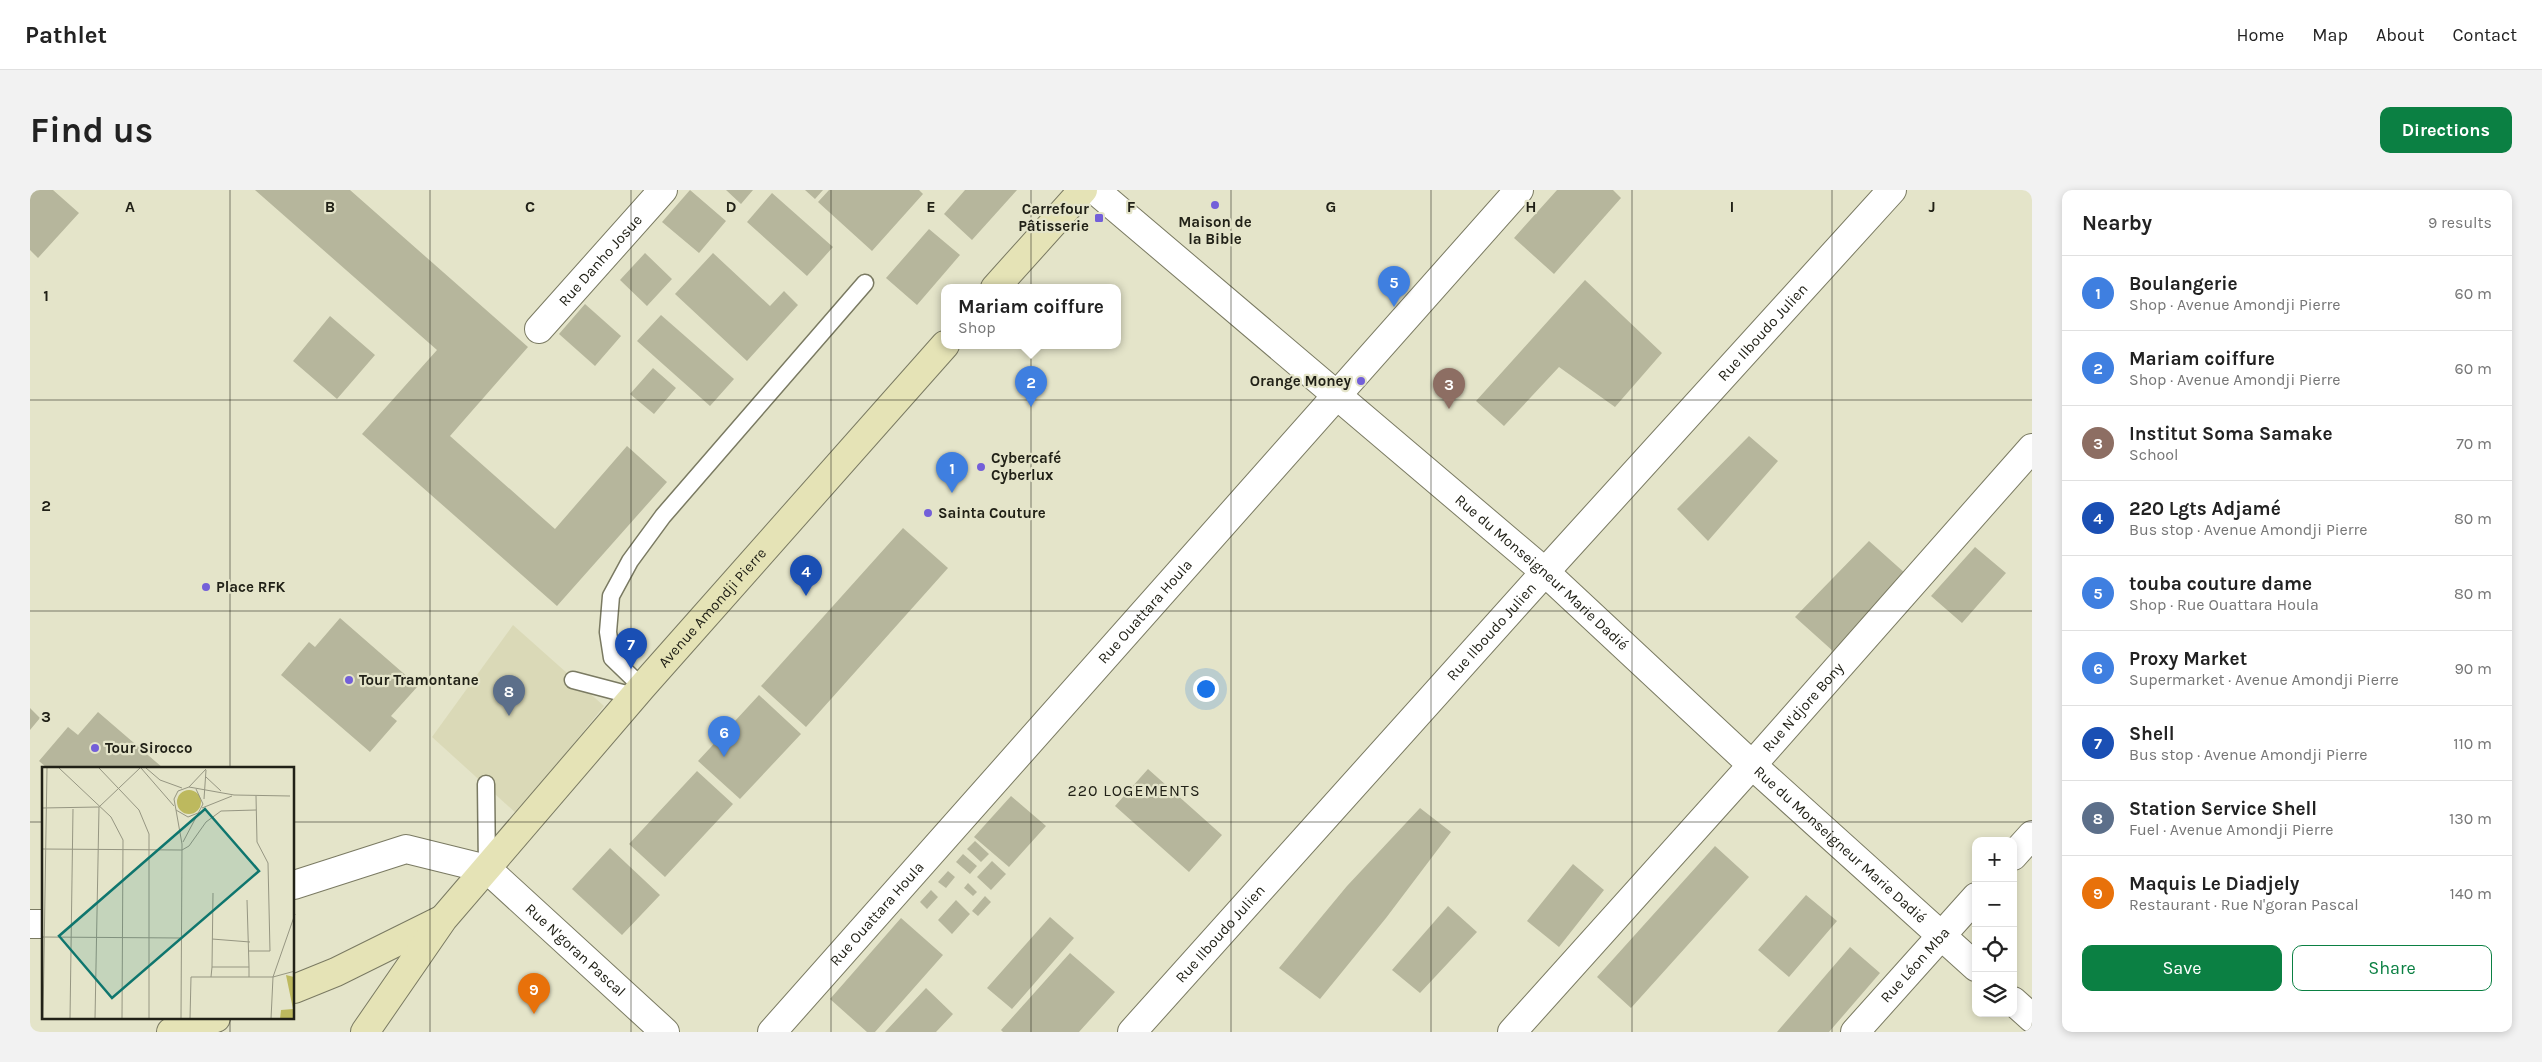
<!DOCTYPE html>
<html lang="en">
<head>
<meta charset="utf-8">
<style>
  body { margin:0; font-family:Karla,sans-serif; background:#f2f2f2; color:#222 }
  .controls { position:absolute; right:15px; bottom:15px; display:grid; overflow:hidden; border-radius:10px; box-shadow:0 2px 8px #0003 }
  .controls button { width:45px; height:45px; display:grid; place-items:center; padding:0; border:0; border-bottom:1px solid #e0e0e0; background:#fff; color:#222; font:25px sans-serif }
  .you { position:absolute; left:1175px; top:498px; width:18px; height:18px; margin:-12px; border:4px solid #fff; border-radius:50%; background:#1a73e8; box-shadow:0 0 0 8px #1a73e833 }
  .badge { display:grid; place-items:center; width:32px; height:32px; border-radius:50%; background:#0b8043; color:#fff; font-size:16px; font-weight:700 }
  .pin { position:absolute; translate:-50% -41px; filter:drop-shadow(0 1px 2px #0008) }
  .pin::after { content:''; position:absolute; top:26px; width:18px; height:15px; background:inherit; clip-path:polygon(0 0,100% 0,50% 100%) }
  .popup { position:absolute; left:911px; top:94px; width:180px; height:65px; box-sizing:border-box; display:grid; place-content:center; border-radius:10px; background:#fff; filter:drop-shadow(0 1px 4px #0005); font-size:16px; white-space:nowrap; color:#767676 }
  .popup b { font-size:19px; color:#222 }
  .popup::after { content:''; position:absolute; left:50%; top:100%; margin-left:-10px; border:10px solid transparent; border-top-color:#fff }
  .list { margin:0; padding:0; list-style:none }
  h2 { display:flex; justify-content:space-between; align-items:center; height:65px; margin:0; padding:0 20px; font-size:21px }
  h2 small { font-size:16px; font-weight:400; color:#767676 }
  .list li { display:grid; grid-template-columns:32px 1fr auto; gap:15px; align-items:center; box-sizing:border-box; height:75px; padding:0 20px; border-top:1px solid #e0e0e0 }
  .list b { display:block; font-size:19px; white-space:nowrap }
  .list p { margin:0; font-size:16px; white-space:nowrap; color:#767676 }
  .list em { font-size:16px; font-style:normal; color:#767676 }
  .actions { display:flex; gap:10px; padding:15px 20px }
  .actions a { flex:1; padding:11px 0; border:1px solid #0b8043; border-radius:10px; text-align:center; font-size:18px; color:#0b8043 }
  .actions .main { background:#0b8043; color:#fff }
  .icon { flex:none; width:28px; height:28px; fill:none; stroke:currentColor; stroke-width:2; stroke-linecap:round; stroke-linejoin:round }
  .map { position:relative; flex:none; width:2002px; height:842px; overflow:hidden; border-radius:10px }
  header { display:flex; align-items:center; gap:30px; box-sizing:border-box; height:70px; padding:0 25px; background:#fff; border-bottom:1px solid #e0e0e0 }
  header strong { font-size:24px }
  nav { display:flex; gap:28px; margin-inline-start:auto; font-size:18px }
  .intro { display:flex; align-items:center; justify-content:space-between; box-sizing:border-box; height:120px; padding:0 30px }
  h1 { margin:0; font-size:35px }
  .button { padding:12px 22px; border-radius:10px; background:#0b8043; color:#fff; font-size:18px; font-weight:700 }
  main { display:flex; gap:30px; padding:0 30px }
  aside { flex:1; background:#fff; border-radius:10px; box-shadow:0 2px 8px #0003 }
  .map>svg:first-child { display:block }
  .built { fill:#dad9b7 }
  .building { fill:#b6b69c }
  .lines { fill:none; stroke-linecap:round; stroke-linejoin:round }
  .lane-casing { stroke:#7a7a62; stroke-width:19 }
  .street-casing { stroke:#7a7a62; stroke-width:30 }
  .secondary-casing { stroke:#7a7a62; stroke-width:30 }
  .lane { stroke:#fff; stroke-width:16 }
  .street { stroke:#fff; stroke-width:28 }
  .secondary { stroke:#e5e3b6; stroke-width:28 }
  .grid { fill:none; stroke:#212117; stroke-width:1; stroke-opacity:0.55 }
  .poi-dot { fill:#735fd9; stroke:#e4e4c9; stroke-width:2 }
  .labels { text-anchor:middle; stroke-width:4.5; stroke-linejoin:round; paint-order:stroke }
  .poi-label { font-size:15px; font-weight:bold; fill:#212117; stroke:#e4e4c9; text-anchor:start }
  .street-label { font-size:15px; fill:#212117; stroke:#e4e4c9 }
  .neighbourhood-label { font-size:16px; letter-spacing:1px; fill:#212117; stroke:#e4e4c9 }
  .inset-road { fill:none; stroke:#969682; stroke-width:1 }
  .view { fill:#0f766e; fill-opacity:0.15; stroke:#0f766e; stroke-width:2.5 }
  .inset-edge { fill:none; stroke:#212117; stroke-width:2.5 }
  .grid-label { font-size:16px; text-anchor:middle; font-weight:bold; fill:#212117; stroke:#e4e4c9; stroke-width:4.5; stroke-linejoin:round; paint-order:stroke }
</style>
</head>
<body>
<header>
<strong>Pathlet</strong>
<nav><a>Home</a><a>Map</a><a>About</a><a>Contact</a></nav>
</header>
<div class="intro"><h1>Find us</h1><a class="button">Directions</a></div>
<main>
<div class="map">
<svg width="2002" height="842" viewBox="0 0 2002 842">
  <rect width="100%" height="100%" fill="#e4e4c9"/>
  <path class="built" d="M 483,435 L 574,516 L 487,624 L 402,547 Z"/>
  <path class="building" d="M 0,0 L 23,0 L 49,23 L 8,68 L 0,60 Z
    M 225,0 L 320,0 L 498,157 L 420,246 L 525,339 L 597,256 L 637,292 L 527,416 L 332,244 L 407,160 Z
    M 660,0 L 696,31 L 669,63 L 632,32 Z
    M 696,0 L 723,0 L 711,14 Z
    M 775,0 L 793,0 L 785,9 Z
    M 799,0 L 889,0 L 893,4 L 842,61 L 788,12 Z
    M 935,0 L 987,0 L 942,50 L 914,24 Z
    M 1527,0 L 1583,0 L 1591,8 L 1524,84 L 1484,48 Z
    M 742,3 L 803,57 L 777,86 L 717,32 Z
    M 899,39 L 930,65 L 887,115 L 856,88 Z
    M 615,63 L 642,89 L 617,116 L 590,90 Z
    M 683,63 L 740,116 L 754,101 L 768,115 L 717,171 L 645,104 Z
    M 1555,90 L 1632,163 L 1585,217 L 1529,177 L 1474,236 L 1446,211 Z
    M 555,114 L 591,146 L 565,176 L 529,144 Z
    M 631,125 L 704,189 L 680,216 L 607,151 Z
    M 300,126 L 345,165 L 307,209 L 263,171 Z
    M 623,178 L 646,198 L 624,224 L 600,204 Z
    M 1719,246 L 1748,271 L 1678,351 L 1647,319 Z
    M 873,338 L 918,378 L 776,537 L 731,496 Z
    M 1839,351 L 1876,384 L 1804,462 L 1765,427 Z
    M 1945,357 L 1976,383 L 1932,433 L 1901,406 Z
    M 310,428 L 388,496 L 361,526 L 367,531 L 340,562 L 251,485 L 279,452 L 285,457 Z
    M 729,505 L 771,544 L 710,609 L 668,571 Z
    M 0,518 L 10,528 L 0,540 Z
    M 68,522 L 133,578 L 17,578 L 9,571 L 38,537 L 48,545 Z
    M 1118,579 L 1192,645 L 1159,682 L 1085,616 Z
    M 667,581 L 703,614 L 635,687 L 599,654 Z
    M 981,606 L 1016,636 L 979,677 L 944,647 Z
    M 1390,618 L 1421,642 L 1356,728 L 1290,809 L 1249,778 L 1317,696 Z
    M 945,651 L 959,664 L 951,672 L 937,659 Z
    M 1685,656 L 1719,687 L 1601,818 L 1567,787 Z
    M 580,658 L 630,705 L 592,745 L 542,699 Z
    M 933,664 L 947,676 L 940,684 L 926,672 Z
    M 962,671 L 976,684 L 961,700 L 947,687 Z
    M 1543,674 L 1574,700 L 1529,757 L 1497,731 Z
    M 918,681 L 925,687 L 916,698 L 908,692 Z
    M 938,693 L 947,702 L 943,706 L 934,698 Z
    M 901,700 L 908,707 L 897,719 L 890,712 Z
    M 1776,705 L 1807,731 L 1759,787 L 1728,760 Z
    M 955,706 L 961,712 L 948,726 L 942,721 Z
    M 926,710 L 940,724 L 922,744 L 908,730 Z
    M 1418,716 L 1447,742 L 1390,803 L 1362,780 Z
    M 1020,727 L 1044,748 L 982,819 L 957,798 Z
    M 871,728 L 913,765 L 845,842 L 837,842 L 800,809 Z
    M 1820,757 L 1850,783 L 1799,842 L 1747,842 Z
    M 1040,763 L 1085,802 L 1049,842 L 973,842 L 971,840 Z
    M 896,798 L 923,824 L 906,842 L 855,842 Z"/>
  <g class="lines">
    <defs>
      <path id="lane" d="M 543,490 L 604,506
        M 612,497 L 582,468 L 578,442 L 581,406 L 600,371 L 633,326 L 835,93
        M 456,594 L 457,679"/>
      <g id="street">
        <path id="s1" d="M 1065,0 L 1515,382 L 1722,575 L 1946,777"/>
        <path id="s2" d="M 509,139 L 633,0"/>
        <path d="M 1983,666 L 2002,645"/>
        <path id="s3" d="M 264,695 L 376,659 L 457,679 L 635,842"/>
        <path d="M 0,734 L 14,734"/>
        <path d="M 1983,811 L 2002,828"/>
        <path id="s4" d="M 742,842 L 1489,0"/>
        <path id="s5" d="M 1102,842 L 1515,382 L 1862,0"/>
        <path id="s6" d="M 1482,842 L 1722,575 L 2002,258"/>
        <path id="s7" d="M 1825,842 L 1946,707"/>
      </g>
      <g id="secondary">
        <path d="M 965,98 L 1053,0"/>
        <path d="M 264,799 L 306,782 L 411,730"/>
        <path d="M 141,842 L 186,828"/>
        <path id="s8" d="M 335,842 L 413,729 L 612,497 L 915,155"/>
      </g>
    </defs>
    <use href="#lane" class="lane-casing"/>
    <use href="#street" class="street-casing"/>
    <use href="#secondary" class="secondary-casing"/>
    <use href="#lane" class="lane"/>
    <use href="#street" class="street"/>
    <use href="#secondary" class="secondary"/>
  </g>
  <path class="grid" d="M 200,0 L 200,578M 400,0 L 400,842M 601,0 L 601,842M 801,0 L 801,842M 1001,0 L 1001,842M 1201,0 L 1201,842M 1401,0 L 1401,842M 1602,0 L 1602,842M 1802,0 L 1802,842M 0,210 L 2002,210M 0,421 L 2002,421M 0,632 L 14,632M 264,632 L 2002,632M 200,828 L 200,842"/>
  <g class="poi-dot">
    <circle cx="1185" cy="15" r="5"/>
    <rect x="1064" y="23" width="10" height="10" rx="2.5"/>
    <circle cx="1331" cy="191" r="5"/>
    <circle cx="951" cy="277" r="5"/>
    <circle cx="898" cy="323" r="5"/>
    <circle cx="176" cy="397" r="5"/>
    <circle cx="319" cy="490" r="5"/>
    <circle cx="65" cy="558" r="5"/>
  </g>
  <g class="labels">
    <g class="poi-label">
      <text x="1059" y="24" text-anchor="end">Carrefour<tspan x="1059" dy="17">Pâtisserie</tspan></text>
      <text x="1185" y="37" text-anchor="middle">Maison de<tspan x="1185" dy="17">la Bible</tspan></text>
      <text x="1321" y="196" text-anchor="end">Orange Money</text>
      <text x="961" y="273">Cybercafé<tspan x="961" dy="17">Cyberlux</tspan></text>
      <text x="908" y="328">Sainta Couture</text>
      <text x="186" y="402">Place RFK</text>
      <text x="329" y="495">Tour Tramontane</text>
      <text x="75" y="563">Tour Sirocco</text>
    </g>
    <g class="street-label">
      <text dy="5" stroke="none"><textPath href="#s2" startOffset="92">Rue Danho Josue</textPath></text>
      <text dy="5" stroke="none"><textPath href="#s5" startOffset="942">Rue Ilboudo Julien</textPath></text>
      <text dy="5" stroke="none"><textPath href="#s1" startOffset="588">Rue du Monseigneur Marie Dadié</textPath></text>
      <text dy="5" stroke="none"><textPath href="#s8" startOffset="549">Avenue Amondji Pierre</textPath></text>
      <text dy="5" stroke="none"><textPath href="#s4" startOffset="562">Rue Ouattara Houla</textPath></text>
      <text dy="5" stroke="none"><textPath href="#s5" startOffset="538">Rue Ilboudo Julien</textPath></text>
      <text dy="5" stroke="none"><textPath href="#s6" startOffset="436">Rue N'djore Bony</textPath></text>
      <text dy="5" stroke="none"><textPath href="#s1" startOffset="992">Rue du Monseigneur Marie Dadié</textPath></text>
      <text dy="5" stroke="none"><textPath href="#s4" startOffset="158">Rue Ouattara Houla</textPath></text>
      <text dy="5" stroke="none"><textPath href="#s5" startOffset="132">Rue Ilboudo Julien</textPath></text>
      <text dy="5" stroke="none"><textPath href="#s3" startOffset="321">Rue N'goran Pascal</textPath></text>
      <text dy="5" stroke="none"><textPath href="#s7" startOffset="90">Rue Léon Mba</textPath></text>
    </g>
    <g class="neighbourhood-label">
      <text x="1104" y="606">220 LOGEMENTS</text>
    </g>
  </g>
  <g transform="translate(12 577)">
    <rect width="252" height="252" fill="#e4e4c9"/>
    <path d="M135 35a12 12 0 1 1 24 0a12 12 0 1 1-24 0ZM 244,208 L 252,210 L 252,252 L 238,252 L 239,243 L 251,242 Z" fill="#bdb95e"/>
    <path class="inset-road" d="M 17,1 L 69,50 L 81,73 L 80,252M 57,1 L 97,43 L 107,67 L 107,252M 99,1 L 132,39M 104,1 L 118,13 L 140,21M 164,10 L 179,24M 147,20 L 164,2M 162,32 L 164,3M 0,41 L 57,40 L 98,1M 160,41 L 190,29M 134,43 L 140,77 L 139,252M 156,46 L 146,50 L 134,43 L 132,32 L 136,24 L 147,20 L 192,28 L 248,29M 141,75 L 161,37 L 154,22M 0,82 L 140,83 L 147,79 L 164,55 L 179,44 L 214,43M 205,133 L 207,200M 0,170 L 140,171M 170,172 L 208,175M 207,184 L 228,184 L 226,96 L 215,75 L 214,29M 170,200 L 171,126M 169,210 L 170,200 L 207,200 L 207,210M 1,252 L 5,1M 28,252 L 31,42M 53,252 L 57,40M 148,252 L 149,210 L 231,210 L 253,204M 229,252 L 231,210 L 253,147"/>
    <path class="view" d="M 163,42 L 217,104 L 70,231 L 17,169 Z"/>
    <rect width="252" height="252" class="inset-edge"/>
  </g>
  <g class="grid-label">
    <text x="100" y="22">A</text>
    <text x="300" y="22">B</text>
    <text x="500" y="22">C</text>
    <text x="701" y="22">D</text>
    <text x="901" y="22">E</text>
    <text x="1101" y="22">F</text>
    <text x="1301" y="22">G</text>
    <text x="1501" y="22">H</text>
    <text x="1702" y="22">I</text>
    <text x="1902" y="22">J</text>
    <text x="16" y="111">1</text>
    <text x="16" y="321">2</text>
    <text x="16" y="532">3</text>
  </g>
</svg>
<div class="controls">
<button>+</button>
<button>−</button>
<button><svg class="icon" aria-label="locate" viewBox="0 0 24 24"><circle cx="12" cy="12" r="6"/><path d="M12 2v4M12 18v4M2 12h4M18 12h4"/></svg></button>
<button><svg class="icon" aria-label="layers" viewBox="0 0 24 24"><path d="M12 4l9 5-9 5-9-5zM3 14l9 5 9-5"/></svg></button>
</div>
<div class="you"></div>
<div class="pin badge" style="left:922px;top:303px;background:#3f7fe0">1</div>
<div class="pin badge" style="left:1001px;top:217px;background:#3f7fe0">2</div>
<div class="popup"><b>Mariam coiffure</b>Shop</div>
<div class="pin badge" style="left:1419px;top:219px;background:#8d6e63">3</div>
<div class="pin badge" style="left:776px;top:406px;background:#1a4fb4">4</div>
<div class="pin badge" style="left:1364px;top:117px;background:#3f7fe0">5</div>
<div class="pin badge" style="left:694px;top:567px;background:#3f7fe0">6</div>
<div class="pin badge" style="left:601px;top:479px;background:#1a4fb4">7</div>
<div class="pin badge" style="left:479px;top:526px;background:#5c6f8a">8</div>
<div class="pin badge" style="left:504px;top:824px;background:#e8710a">9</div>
</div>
<aside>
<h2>Nearby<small>9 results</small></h2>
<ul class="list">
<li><span class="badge" style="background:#3f7fe0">1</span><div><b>Boulangerie</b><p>Shop · Avenue Amondji Pierre</p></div><em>60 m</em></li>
<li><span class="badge" style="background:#3f7fe0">2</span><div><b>Mariam coiffure</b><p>Shop · Avenue Amondji Pierre</p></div><em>60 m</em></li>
<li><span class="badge" style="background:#8d6e63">3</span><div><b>Institut Soma Samake</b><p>School</p></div><em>70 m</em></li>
<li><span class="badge" style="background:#1a4fb4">4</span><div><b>220 Lgts Adjamé</b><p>Bus stop · Avenue Amondji Pierre</p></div><em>80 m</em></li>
<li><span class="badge" style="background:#3f7fe0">5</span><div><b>touba couture dame</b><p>Shop · Rue Ouattara Houla</p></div><em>80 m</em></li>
<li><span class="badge" style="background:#3f7fe0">6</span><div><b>Proxy Market</b><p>Supermarket · Avenue Amondji Pierre</p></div><em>90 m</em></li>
<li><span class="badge" style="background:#1a4fb4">7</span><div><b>Shell</b><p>Bus stop · Avenue Amondji Pierre</p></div><em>110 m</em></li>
<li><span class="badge" style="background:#5c6f8a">8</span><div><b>Station Service Shell</b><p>Fuel · Avenue Amondji Pierre</p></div><em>130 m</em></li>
<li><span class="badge" style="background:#e8710a">9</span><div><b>Maquis Le Diadjely</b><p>Restaurant · Rue N'goran Pascal</p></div><em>140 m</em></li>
</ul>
<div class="actions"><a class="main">Save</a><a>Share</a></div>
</aside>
</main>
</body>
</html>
